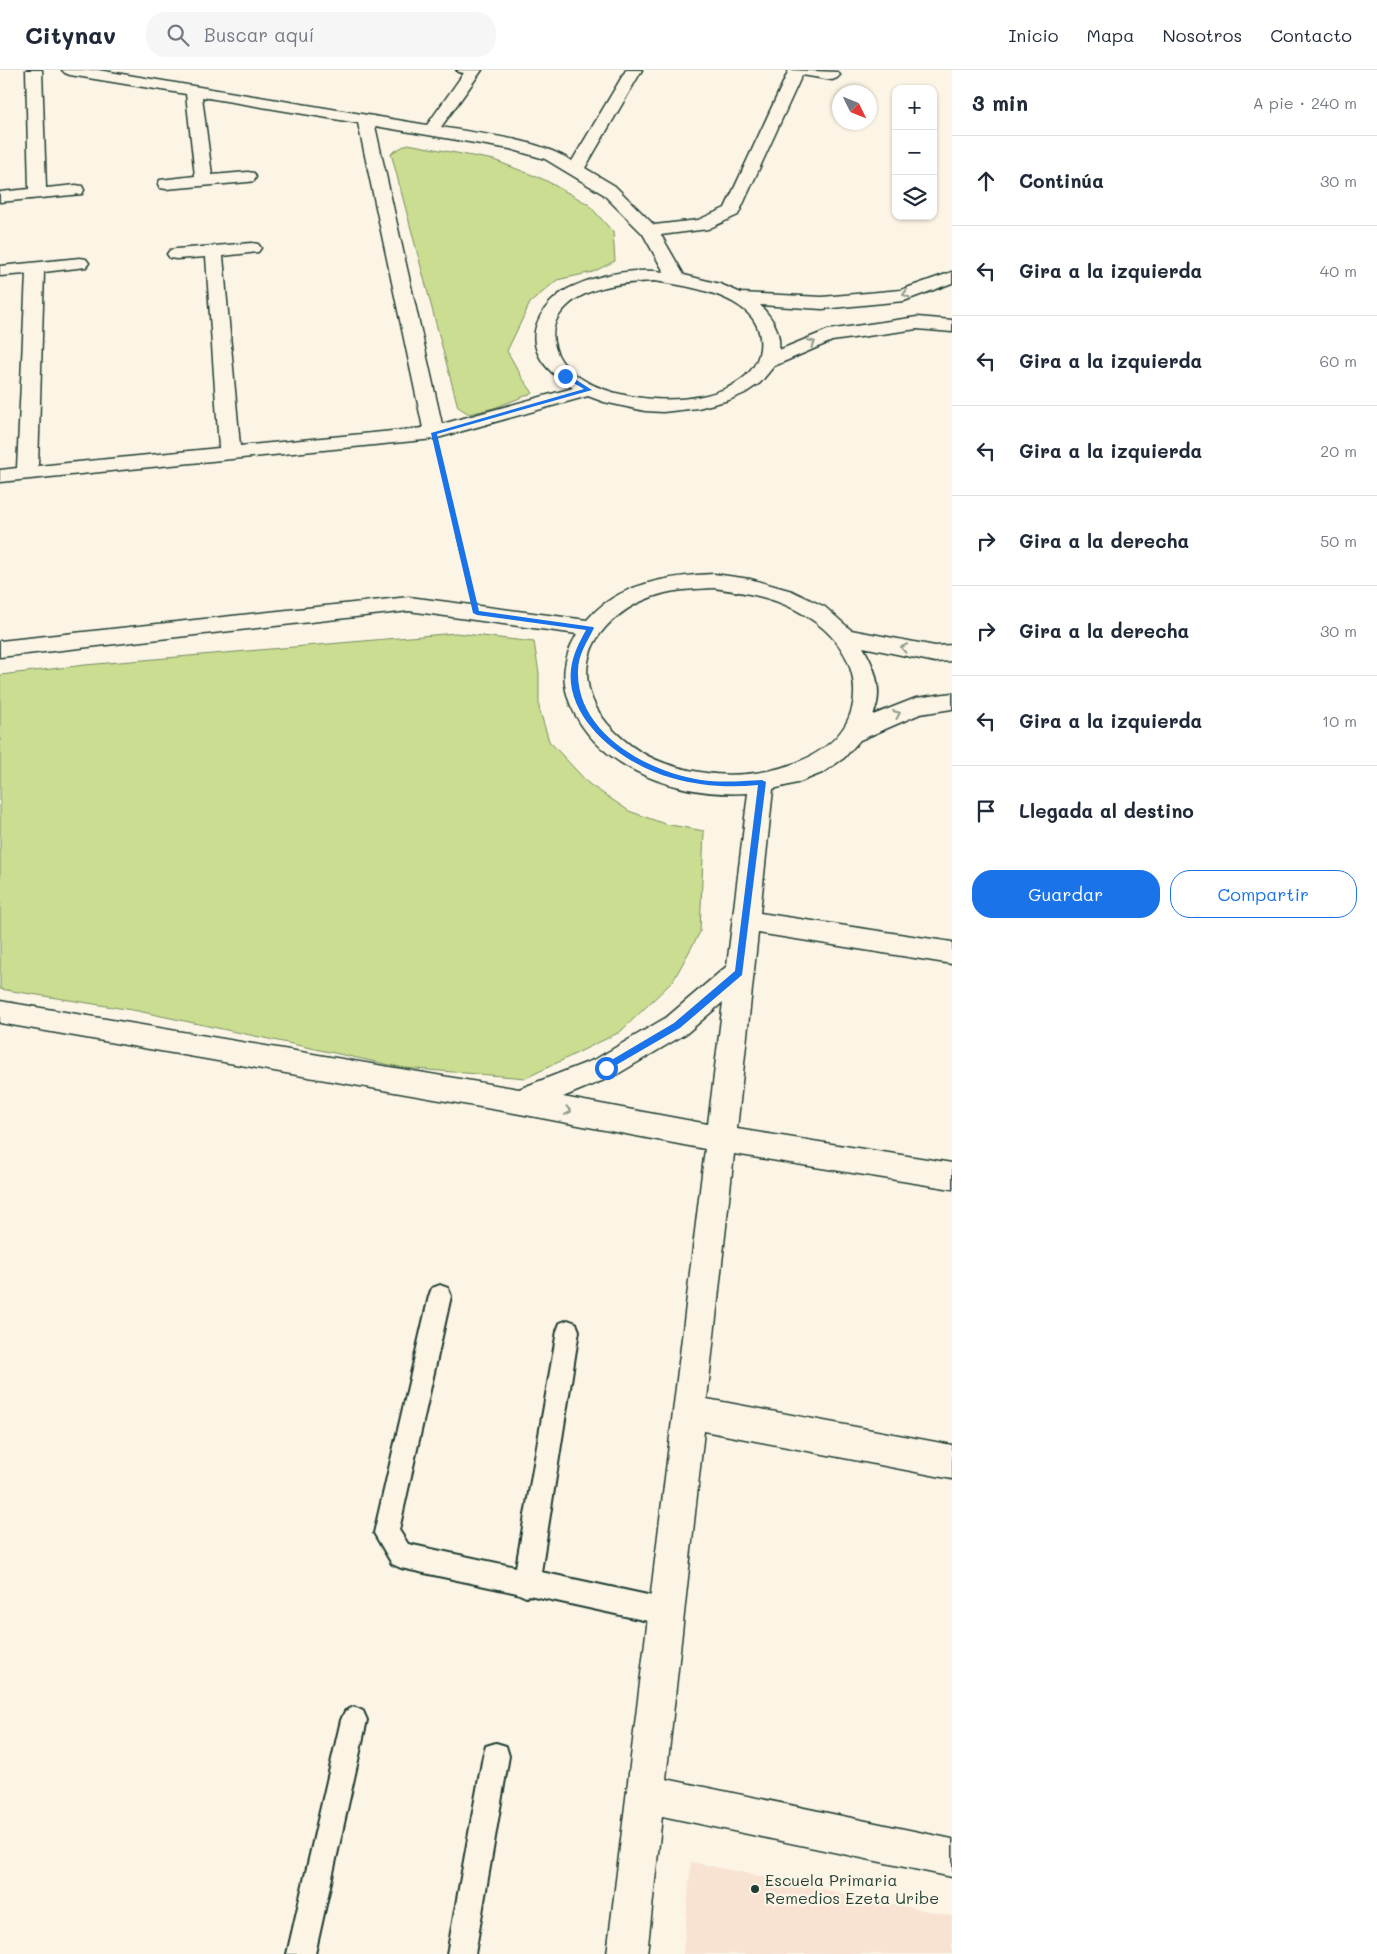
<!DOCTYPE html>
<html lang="es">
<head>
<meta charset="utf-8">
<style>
  body { margin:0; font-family:Mali,sans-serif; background:#f6f6f7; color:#1f2937 }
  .controls { position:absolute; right:15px; top:15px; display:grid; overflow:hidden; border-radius:10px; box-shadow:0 1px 4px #0004 }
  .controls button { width:45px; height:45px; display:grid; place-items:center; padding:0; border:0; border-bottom:1px solid #e0e1e3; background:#fff; color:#1f2937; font:25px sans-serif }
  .compass { position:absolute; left:832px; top:15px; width:45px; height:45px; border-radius:50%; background:#fff; box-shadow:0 1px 4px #0004; rotate:133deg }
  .stop { position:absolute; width:15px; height:15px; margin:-11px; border:4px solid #1a73e8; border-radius:50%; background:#fff }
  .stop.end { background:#1a73e8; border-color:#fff; box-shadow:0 1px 5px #0008 }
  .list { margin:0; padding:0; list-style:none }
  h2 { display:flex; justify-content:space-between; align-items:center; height:65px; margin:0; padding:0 20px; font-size:21px }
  h2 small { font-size:16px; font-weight:400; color:#747a83 }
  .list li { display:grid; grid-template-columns:32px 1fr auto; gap:15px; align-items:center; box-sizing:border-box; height:90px; padding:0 20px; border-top:1px solid #e0e1e3 }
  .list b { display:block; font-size:19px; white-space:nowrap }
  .list em { font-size:16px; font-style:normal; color:#747a83 }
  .actions { display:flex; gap:10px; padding:15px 20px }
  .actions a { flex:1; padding:11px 0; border:1px solid #1a73e8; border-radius:20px; text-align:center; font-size:18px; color:#1a73e8 }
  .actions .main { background:#1a73e8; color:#fff }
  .icon { flex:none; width:28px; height:28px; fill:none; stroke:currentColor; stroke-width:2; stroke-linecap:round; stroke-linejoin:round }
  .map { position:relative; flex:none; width:952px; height:1884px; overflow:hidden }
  header { display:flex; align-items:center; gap:30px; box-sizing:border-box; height:70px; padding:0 25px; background:#fff; border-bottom:1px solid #e0e1e3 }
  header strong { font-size:24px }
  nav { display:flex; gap:28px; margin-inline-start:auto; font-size:18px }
  .search { width:350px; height:45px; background:#f6f6f7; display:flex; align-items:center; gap:12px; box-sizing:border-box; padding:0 18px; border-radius:20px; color:#747a83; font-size:19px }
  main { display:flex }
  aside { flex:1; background:#fff }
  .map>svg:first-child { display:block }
  .built { fill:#f8e2d2 }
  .green { fill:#cbdd91; stroke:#758d62 }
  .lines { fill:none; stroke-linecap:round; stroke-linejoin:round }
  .lane-casing { stroke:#1f3d34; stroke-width:4 }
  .street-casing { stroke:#1f3d34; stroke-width:3 }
  .path { stroke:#1f3d34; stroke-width:2.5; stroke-dasharray:1 3; stroke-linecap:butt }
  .lane { fill:#fcf5e5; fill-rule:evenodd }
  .street { fill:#fcf5e5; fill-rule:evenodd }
  .oneway { stroke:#8e998c }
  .route { fill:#1a73e8 }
  .poi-dot { fill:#1f3d34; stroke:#fcf5e5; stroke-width:2 }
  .labels { text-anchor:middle; stroke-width:4.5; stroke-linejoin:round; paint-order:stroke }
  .near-poi-label { font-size:16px; fill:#1f3d34; stroke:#fcf5e5; text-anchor:start }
</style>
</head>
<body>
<header>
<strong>Citynav</strong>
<div class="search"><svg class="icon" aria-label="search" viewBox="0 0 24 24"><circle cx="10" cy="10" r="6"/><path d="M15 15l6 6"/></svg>Buscar aquí</div>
<nav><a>Inicio</a><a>Mapa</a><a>Nosotros</a><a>Contacto</a></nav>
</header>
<main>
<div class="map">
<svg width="952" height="1884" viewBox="0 0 952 1884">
  <rect width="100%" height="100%" fill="#fcf5e5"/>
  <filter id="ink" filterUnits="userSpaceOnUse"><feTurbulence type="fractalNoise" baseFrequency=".02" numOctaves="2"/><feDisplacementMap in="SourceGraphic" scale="10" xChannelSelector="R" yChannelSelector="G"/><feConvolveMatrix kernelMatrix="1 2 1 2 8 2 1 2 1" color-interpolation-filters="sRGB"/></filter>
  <g filter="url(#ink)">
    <path class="built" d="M 691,1792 L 952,1846 L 952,1884 L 683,1884 Z"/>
    <path class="green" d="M 408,74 L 494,90 L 545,110 L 588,134 L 613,162 L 615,191 L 593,202 L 557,210 L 530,233 L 507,281 L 523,309 L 533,323 L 494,338 L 469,344 L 458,337 L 391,83 Z
      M 456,563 L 534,572 L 539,603 L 539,638 L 549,671 L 589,714 L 629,741 L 665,754 L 704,761 L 700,862 L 673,911 L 620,962 L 526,1008 L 404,998 L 138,941 L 0,919 L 0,605 L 85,595 Z"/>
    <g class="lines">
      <defs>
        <path id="lane" d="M 457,0 L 477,0 L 479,2 L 473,5 L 459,2 Z
          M 440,1215 L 448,1218 L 451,1226 L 399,1460 L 408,1474 L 516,1497 L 557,1261 L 560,1253 L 568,1250 L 576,1253 L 579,1261 L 541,1502 L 666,1529 L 675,1533 L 679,1542 L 675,1551 L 666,1555 L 529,1525 L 526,1527 L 517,1523 L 401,1498 L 392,1494 L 374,1463 L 429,1226 L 432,1218 Z
          M 354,1637 L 363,1641 L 367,1650 L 315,1884 L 287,1884 L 341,1650 L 345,1641 Z
          M 496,1673 L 506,1676 L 509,1686 L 475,1884 L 447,1884 L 483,1686 L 486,1676 Z"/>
        <path id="street" d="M 26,0 L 42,0 L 46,118 L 76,115 L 82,116 L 84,120 L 82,124 L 0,132 L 0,122 L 29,119 Z
          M 62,0 L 98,0 L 427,55 L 466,0 L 482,0 L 441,57 C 485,65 534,68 572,91 L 626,0 L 642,0 L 585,98 L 615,116 L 654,155 L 698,150 L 725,138 L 789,0 L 837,2 L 840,5 L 837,8 L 832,10 L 802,5 L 738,145 L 708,159 L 661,165 L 684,205 L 720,214 L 741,223 L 822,227 L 901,220 L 952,202 L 952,213 L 904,231 L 822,239 L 760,235 C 773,249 781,261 779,280 L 828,260 L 917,247 L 952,250 L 952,262 L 917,259 L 832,271 L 774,296 L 760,313 L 745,323 L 729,330 L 698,338 L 663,342 L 645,341 L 604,332 L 588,326 L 434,369 L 0,412 L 0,400 L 17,398 L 26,204 L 0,206 L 0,196 L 80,188 L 86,189 L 89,193 L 86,197 L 44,202 L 38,396 L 219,378 L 206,187 L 176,189 L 170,188 L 167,184 L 170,180 L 176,179 L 252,173 L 258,174 L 261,178 L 258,182 L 223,186 L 240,376 L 423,358 L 358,53 L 202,27 L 212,105 L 248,102 L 254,103 L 256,107 L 254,111 L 248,112 L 166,119 L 160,118 L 158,114 L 160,110 L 195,106 L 186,24 L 70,5 L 65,3 ZM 375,56 L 510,79 L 545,89 L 603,124 L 643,164 L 664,202 C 635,198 601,204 574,216 C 562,221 552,229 544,240 C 521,274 543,300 573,318 L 442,354 ZM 654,211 C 684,215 741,224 756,254 C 760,262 761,270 760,279 C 751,350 577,342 556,280 C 552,269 552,257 558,247 C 578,216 621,213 654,211 Z
          M 714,504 L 750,509 L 792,521 L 825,537 L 851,560 L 935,576 L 952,575 L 952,591 L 935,592 L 863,577 C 875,597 884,623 873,645 L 916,628 L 952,623 L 952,639 L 920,644 L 860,670 L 844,688 L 822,703 L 797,713 L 773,719 L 760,843 L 952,872 L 952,894 L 758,863 L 737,1059 L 952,1093 L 952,1119 L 734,1084 L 707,1329 L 952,1375 L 952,1409 L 704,1361 L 666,1709 L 952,1769 L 952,1807 L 662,1746 L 647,1884 L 607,1884 L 705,1079 L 520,1044 L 0,953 L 0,931 L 519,1019 L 596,989 L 667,947 L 727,896 L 748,723 C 682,727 600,702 571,636 C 560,610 563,588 577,564 L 409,541 L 0,587 L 0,571 L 409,527 L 587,550 C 618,513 669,506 714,504 ZM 714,518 C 741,522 769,526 794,539 C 821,553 845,574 852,604 C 870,685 767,712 706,703 C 677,699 647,690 624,670 C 600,650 583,624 588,592 C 594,556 632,531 665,523 C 681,519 698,519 714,518 ZM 723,932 L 708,1054 L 563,1027 L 616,1005 L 687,963 Z"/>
      </defs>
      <use href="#lane" class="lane-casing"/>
      <use href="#street" class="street-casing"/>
      <path class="path" d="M 441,393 L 469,511"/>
      <use href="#lane" class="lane"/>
      <use href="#street" class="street"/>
    </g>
    <defs><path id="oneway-chevron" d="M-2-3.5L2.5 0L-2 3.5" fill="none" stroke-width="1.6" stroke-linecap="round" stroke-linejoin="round" transform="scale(1.25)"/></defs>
    <g class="oneway">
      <use href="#oneway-chevron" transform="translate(906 224) rotate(164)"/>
      <use href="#oneway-chevron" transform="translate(812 273) rotate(-23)"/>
      <use href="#oneway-chevron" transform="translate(904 578) rotate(-169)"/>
      <use href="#oneway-chevron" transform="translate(897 644) rotate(-24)"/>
      <use href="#oneway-chevron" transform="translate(568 1041) rotate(11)"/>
    </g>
  </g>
  <path class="route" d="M 563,304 L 567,304 L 592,320 L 437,364 L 479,541 L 593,557 L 594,558 C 587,572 578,585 578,601 C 576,663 648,702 701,710 C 722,713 742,711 762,710 L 766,712 L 742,905 L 680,958 L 606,1001 L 602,998 L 603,995 L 674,953 L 735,901 L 758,715 C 728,718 700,716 672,708 C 627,696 565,652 571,599 C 573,584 579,573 586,560 L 477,545 L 473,543 L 431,363 L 584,319 L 563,307 Z"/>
  <circle class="poi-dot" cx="755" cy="1819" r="5"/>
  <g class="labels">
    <g class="near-poi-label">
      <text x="765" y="1816">Escuela Primaria<tspan x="765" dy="18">Remedios Ezeta Uribe</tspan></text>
    </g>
  </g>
</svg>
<div class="controls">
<button>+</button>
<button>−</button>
<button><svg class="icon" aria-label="layers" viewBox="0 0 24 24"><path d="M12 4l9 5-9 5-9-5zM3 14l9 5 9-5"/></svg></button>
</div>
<svg class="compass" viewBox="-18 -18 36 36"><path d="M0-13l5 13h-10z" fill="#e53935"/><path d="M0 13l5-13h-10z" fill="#747a83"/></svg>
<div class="stop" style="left:606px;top:998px"></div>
<div class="stop end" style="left:565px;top:306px"></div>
</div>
<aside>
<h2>3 min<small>A pie · 240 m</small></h2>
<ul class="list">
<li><svg class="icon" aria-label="ahead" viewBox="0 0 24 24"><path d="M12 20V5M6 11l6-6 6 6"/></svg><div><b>Continúa</b></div><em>30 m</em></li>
<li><svg class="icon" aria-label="left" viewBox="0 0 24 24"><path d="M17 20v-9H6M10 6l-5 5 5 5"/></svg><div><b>Gira a la izquierda</b></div><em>40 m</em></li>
<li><svg class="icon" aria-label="left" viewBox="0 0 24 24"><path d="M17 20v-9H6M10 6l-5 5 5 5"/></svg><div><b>Gira a la izquierda</b></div><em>60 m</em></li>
<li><svg class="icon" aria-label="left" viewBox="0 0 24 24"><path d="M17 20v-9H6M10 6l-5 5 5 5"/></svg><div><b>Gira a la izquierda</b></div><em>20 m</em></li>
<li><svg class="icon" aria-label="right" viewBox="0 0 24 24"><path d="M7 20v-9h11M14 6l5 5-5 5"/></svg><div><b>Gira a la derecha</b></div><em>50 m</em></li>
<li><svg class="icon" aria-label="right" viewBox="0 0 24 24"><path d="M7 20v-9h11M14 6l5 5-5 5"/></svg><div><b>Gira a la derecha</b></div><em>30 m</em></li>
<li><svg class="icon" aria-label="left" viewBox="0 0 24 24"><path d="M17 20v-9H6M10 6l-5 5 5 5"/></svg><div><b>Gira a la izquierda</b></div><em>10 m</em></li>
<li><svg class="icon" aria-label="arrive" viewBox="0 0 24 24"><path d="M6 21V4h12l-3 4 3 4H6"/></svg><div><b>Llegada al destino</b></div></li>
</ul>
<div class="actions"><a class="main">Guardar</a><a>Compartir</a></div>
</aside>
</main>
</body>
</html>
